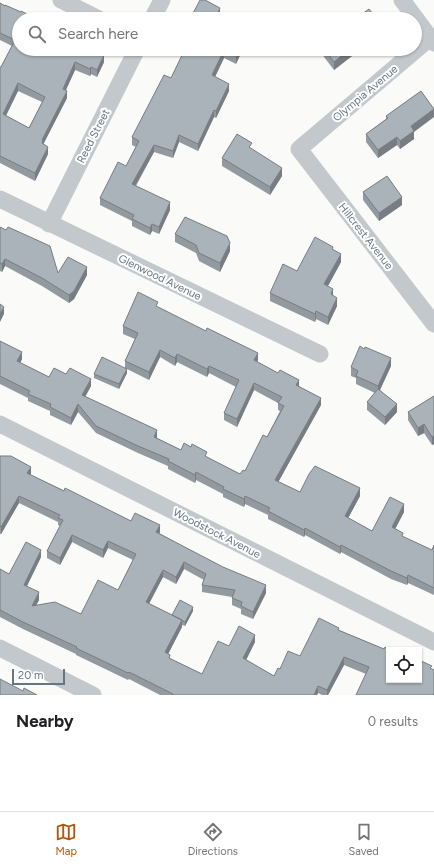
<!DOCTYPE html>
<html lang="en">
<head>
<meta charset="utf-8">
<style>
  body { margin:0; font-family:Figtree,sans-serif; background:#f6f6f6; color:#202124 }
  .controls { position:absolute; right:12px; bottom:12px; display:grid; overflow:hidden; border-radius:0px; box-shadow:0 1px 3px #0004 }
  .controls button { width:36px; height:36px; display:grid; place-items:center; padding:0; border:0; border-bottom:1px solid #e0e0e0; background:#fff; color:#202124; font:20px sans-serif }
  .scale { position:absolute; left:12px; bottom:10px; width:53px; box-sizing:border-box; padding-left:4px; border:2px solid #657683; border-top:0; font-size:11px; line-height:14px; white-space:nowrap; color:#657683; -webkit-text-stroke:3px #fff; paint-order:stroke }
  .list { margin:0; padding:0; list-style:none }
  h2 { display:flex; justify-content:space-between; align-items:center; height:52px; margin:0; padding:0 16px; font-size:17px }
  h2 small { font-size:13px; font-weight:400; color:#757577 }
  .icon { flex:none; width:22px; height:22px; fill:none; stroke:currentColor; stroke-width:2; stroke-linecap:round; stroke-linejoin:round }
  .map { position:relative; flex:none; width:434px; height:695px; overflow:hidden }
  .search { position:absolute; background:#fff; box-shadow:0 1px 3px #0004; left:12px; right:12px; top:12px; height:44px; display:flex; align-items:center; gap:10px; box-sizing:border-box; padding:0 14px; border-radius:22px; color:#757577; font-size:15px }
  .sheet { height:116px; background:#fff }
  nav { display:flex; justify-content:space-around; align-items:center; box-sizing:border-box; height:56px; border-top:1px solid #e0e0e0; background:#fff; font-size:11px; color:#757577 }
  nav a { display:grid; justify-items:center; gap:2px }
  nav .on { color:#b45309 }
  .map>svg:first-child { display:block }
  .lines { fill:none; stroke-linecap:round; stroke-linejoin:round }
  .street { stroke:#c3c8cc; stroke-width:17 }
  .wall { fill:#929a9f; fill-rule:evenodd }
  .shaded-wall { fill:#777d82 }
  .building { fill:#aab3b9; stroke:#777d82; fill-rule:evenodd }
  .labels { text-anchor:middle; stroke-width:4; stroke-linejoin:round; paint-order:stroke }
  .street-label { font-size:11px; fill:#657683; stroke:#fff }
</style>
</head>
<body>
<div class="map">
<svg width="434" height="695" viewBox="0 0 434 695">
  <rect width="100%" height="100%" fill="#fafaf8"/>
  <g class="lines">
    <path class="street" d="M 61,0 L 99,19
      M 402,0 L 434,43
      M 152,19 L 162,0
      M 430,38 L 299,149 L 434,324
      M 0,199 L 320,354
      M 49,224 L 137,49
      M 0,424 L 434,642
      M 0,648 L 93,695"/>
  </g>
  <path class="wall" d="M 0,3 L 99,52 L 104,62 L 97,77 L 91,74 L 90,76 L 75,70 L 66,90 L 67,98 L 43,144 L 48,154 L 35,181 L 0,163 L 0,67 L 1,67 L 12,46 L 0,40 ZM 18,91 L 42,102 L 29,128 L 6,116 Z
    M 185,49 L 242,49 L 242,51 L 236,64 L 224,58 L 215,77 L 229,91 L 216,118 L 214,117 L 198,151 L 179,142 L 173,158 L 154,152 L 136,186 L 170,210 L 159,234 L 152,231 L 150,235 L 132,226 L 132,221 L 100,205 L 100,198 L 126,166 L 136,147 L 132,145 L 132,137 L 171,78 Z
    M 321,49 L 361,49 L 334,70 L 321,53 Z
    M 386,116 L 414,132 L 414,139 L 400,149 L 397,145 L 378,158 L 366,142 L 366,134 L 386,119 Z
    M 222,158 L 282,176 L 270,195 L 222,166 Z
    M 363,192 L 402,205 L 379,221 L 363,200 Z
    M 0,227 L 58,273 L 87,275 L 74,299 L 69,303 L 42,286 L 5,266 L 2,272 L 0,271 Z
    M 175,234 L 230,251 L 220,272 L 199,261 L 196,253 L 175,242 Z
    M 333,250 L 341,262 L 328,286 L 333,296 L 337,306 L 328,325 L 316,319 L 315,322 L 270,301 L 270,293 L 297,271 Z
    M 158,307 L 258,360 L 257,362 L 299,386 L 321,405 L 278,482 L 300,492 L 360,496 L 348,518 L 372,531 L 404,512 L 395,529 L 403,537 L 432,550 L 434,545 L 434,595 L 408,583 L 407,585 L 391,579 L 341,552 L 340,554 L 305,535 L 304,537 L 268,519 L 268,515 L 245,504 L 244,507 L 223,497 L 223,494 L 196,480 L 195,483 L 168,469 L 168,466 L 138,453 L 96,433 L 78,412 L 71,425 L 50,415 L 50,411 L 28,401 L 28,398 L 0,384 L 0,341 L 22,359 L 20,363 L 49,377 L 91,386 L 85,396 L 157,438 L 181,450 L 207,458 L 240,474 L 245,471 L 267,437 L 280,411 L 278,410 L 278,403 L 254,390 L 237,427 L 224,420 L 224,413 L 236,387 L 209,373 L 207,377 L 177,362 L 175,366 L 160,357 L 149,380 L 127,369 L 127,373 L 119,389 L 94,378 L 94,374 L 125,368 L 125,361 L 135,339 L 123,334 L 123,326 Z
    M 391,366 L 380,390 L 397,412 L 385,425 L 367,410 L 367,402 L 375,393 L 356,384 L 356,378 L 351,376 L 351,367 Z
    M 434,396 L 434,444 L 432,445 L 424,433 L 418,436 L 408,420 L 408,412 Z
    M 0,456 L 31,474 L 30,475 L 131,521 L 160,532 L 159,533 L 266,593 L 253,619 L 241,614 L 241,609 L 232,605 L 232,597 L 202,592 L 202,585 L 204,580 L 184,569 L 176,584 L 163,577 L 149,604 L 172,615 L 193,611 L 185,626 L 182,625 L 182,627 L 168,654 L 170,659 L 202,674 L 229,646 L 255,642 L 246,660 L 274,676 L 280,669 L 339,630 L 384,649 L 366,674 L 344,665 L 328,695 L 322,695 L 318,693 L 317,695 L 160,695 L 129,679 L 128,680 L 101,667 L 76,655 L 76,654 L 23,629 L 0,617 L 0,569 L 9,574 L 41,557 L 27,586 L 39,600 L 36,605 L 81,614 L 118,590 L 133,560 L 108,548 L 103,558 L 72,542 L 60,565 L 47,558 L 47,551 L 60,526 L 58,525 L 58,522 L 19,503 L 1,534 L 0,534 Z"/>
  <path class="shaded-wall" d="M 220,8 L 220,15 L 218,19 L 215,19 Z
    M 239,49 L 242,49 L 242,51 L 236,64 L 236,56 Z
    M 350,49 L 361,49 L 334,70 L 334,62 Z
    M 224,50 L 224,58 L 212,83 L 212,75 Z
    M 104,55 L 104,62 L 97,77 L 97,70 Z
    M 75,62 L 75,70 L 63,96 L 63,89 Z
    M 91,67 L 91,74 L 90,76 L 90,69 Z
    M 18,83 L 18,91 L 3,121 L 3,114 Z
    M 229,84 L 229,91 L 216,118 L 216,111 Z
    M 67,91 L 67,98 L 43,145 L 42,151 L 42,140 Z
    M 434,109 L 434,117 L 414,132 L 414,139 L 400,149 L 400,141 L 411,126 Z
    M 214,110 L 214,117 L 198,151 L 198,144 Z
    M 179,135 L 179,142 L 173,158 L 173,151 Z
    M 397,137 L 397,145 L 378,158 L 378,150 Z
    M 154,145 L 154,152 L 132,191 L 132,184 Z
    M 48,147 L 48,154 L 35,181 L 35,173 Z
    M 282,168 L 282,176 L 270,195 L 270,187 Z
    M 402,197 L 402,205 L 379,221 L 379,213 Z
    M 170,202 L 170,210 L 159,234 L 159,227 Z
    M 152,224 L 152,231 L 150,235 L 150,228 Z
    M 230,243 L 230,251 L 220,272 L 220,263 Z
    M 341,254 L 341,262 L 324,293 L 324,284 Z
    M 5,259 L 5,266 L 2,272 L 2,264 Z
    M 87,267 L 87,275 L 74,299 L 69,303 L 69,295 Z
    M 333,289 L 333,297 L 331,294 Z
    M 337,298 L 337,306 L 328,325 L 328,317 Z
    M 4,307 L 4,314 L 0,322 L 0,314 Z
    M 316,311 L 316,319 L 315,322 L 315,314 Z
    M 160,350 L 160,357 L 149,380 L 149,372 Z
    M 22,352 L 22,359 L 17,369 L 17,361 Z
    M 258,353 L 258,360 L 254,368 L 254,360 Z
    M 177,354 L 177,362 L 175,366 L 175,358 Z
    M 391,358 L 391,366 L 378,394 L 378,386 Z
    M 209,366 L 209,373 L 207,377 L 207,369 Z
    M 127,369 L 127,373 L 119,389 L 119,384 Z
    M 91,379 L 91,386 L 82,403 L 82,395 Z
    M 299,380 L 299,387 L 296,385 Z
    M 254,383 L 254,390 L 237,427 L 237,419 Z
    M 321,398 L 321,405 L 275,488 L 275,480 Z
    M 78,404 L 78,412 L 71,425 L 71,418 Z
    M 397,404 L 397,412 L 385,425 L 385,417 Z
    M 424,424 L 424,433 L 418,436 L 418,428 Z
    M 157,430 L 157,438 L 154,445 L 154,437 Z
    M 434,436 L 434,444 L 432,445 L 432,437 Z
    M 31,467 L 31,474 L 27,481 L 27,473 Z
    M 196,472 L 196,480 L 195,483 L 195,475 Z
    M 360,488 L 360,496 L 345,524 L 345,516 Z
    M 19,496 L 19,503 L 1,534 L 1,527 Z
    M 245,496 L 245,504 L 244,507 L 244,499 Z
    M 404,504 L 404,512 L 392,535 L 392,527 Z
    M 160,525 L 160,532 L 156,539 L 156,532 Z
    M 305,528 L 305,535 L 304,537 L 304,530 Z
    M 72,535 L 72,542 L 60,565 L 60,558 Z
    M 108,541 L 108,548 L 103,558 L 103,550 Z
    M 341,545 L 341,552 L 340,554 L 340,547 Z
    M 41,550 L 41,557 L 24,592 L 24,585 Z
    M 184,562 L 184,569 L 176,584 L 176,577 Z
    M 163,570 L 163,577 L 146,609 L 146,602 Z
    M 408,575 L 408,583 L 407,585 L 407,578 Z
    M 266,585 L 266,593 L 253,619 L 253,612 Z
    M 39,592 L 39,600 L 32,614 L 32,606 Z
    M 193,607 L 193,611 L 185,626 L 185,622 Z
    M 182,620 L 182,627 L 165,660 L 165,652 Z
    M 255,635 L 255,642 L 243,666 L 243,658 Z
    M 344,657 L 344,665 L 328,695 L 327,695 L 327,690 Z
    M 318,686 L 318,693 L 317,695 L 314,695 Z"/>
  <path class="building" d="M 200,0 L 205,0 L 220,8 L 215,19 L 190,19 Z
    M 0,3 L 5,6 L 5,5 L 21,12 L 21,11 L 37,19 L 19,19 L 19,49 L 97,49 L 99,50 L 97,52 L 104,55 L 97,70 L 91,67 L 90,69 L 75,62 L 63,89 L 67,91 L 42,140 L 43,140 L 42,143 L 48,147 L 35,173 L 0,156 L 0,67 L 1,67 L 15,40 L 0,33 ZM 18,83 L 45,97 L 29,128 L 3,114 Z
    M 369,9 L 377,19 L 355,19 Z
    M 185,49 L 239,49 L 236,56 L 224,50 L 212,75 L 229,84 L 216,111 L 214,110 L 198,144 L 179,135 L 173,151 L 154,145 L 132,184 L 170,202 L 159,227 L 152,224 L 150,228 L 132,219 L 134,215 L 100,198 L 118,162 L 126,166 L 139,141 L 132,137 L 164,75 L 171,78 Z
    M 324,49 L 350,49 L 334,62 Z
    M 421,91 L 434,109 L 411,126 L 414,131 L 400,141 L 397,137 L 378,150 L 366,134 L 388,118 L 386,116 Z
    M 237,134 L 252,143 L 249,147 L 282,168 L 270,187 L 222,158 Z
    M 387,176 L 402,197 L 379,213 L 363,192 Z
    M 185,217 L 227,236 L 230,243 L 220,263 L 199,253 L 196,245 L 175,234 Z
    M 0,227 L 6,230 L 8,227 L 50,246 L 58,273 L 68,257 L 87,267 L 74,291 L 69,295 L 42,278 L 5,259 L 2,264 L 0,263 Z
    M 315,237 L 333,247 L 332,249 L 341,254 L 324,284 L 333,289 L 331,294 L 337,298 L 328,317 L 316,311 L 315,314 L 270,293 L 283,264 L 297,271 Z
    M 138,292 L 158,302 L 156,306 L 206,331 L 207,328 L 258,353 L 254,360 L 278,373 L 280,370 L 299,380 L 296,385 L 321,398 L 275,480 L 300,492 L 309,474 L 315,466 L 360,488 L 345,516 L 372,531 L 390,497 L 404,504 L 392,527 L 403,533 L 402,536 L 432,550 L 434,545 L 434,588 L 408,575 L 407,578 L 391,571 L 341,545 L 340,547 L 305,528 L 304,530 L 268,511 L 270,508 L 245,496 L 244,499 L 223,489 L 224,487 L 196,472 L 195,475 L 168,461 L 169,459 L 138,446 L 96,426 L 78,404 L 71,418 L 50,407 L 51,404 L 28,394 L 30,391 L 0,376 L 0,341 L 22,352 L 17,361 L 49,377 L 54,368 L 66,374 L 70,368 L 91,379 L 82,395 L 157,430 L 154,437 L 181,450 L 184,443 L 191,447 L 192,444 L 207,452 L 205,456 L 240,474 L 243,470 L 245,471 L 263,435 L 267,437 L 284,406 L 278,403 L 282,397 L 254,383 L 237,419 L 224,413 L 239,380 L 209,366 L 207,369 L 177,354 L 175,358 L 160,350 L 149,372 L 125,361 L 138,333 L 123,326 Z
    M 0,304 L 4,307 L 0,314 Z
    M 360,346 L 364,349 L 365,347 L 391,358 L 378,386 L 356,376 L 358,371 L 351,367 Z
    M 102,357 L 127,369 L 119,384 L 94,374 Z
    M 378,389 L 397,404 L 385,417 L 367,402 Z
    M 434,396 L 434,436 L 432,437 L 424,424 L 418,428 L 408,412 Z
    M 0,456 L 11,456 L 31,467 L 27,473 L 64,491 L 65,488 L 131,521 L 135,513 L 160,525 L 156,532 L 223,567 L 266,585 L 253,612 L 241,606 L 242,602 L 232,598 L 235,590 L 202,585 L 206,574 L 184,562 L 176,577 L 163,570 L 146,602 L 182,620 L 165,652 L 170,655 L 169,658 L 202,674 L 218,641 L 229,646 L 239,626 L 255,635 L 243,658 L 274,676 L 278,668 L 280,669 L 288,651 L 300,656 L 319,618 L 339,628 L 338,630 L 384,649 L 385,647 L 390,650 L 389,650 L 389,680 L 419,680 L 419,660 L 432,666 L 430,668 L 434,670 L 434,695 L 356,695 L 369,667 L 344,657 L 327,690 L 318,686 L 314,695 L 172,695 L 173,694 L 129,672 L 128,673 L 101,660 L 76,648 L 77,647 L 23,622 L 0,610 L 0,569 L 9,574 L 26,542 L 41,550 L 24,585 L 39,592 L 32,606 L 55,602 L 81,614 L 98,580 L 118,590 L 136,554 L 108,541 L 103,550 L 72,535 L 60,558 L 47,551 L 63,520 L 58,518 L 60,515 L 19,496 L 1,527 L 0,526 Z
    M 180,600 L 193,607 L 185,622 L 172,615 Z
    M 0,679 L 23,691 L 24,688 L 37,695 L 0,695 Z"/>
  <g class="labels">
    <g class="street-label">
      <text transform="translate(365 93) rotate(-40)" y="4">Olympia Avenue</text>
      <text transform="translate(93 136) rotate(-63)" y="4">Reed Street</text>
      <text transform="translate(366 236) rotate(52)" y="4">Hillcrest Avenue</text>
      <text transform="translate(160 277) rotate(26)" y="4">Glenwood Avenue</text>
      <text transform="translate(217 533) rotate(27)" y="4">Woodstock Avenue</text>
    </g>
  </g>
</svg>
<div class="controls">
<button><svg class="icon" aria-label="locate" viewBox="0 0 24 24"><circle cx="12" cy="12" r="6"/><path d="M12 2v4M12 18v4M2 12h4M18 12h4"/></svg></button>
</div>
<div class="scale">20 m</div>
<div class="search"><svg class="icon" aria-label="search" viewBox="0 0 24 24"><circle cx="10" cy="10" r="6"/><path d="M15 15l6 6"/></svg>Search here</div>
</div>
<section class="sheet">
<h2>Nearby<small>0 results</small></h2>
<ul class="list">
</ul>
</section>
<nav>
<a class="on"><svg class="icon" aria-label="map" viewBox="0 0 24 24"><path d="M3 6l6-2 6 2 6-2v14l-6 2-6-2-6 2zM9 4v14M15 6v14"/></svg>Map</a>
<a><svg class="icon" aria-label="directions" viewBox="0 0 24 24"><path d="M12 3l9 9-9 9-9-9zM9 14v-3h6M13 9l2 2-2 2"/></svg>Directions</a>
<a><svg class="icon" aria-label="saved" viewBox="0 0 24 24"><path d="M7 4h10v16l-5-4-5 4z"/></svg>Saved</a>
</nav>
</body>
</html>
